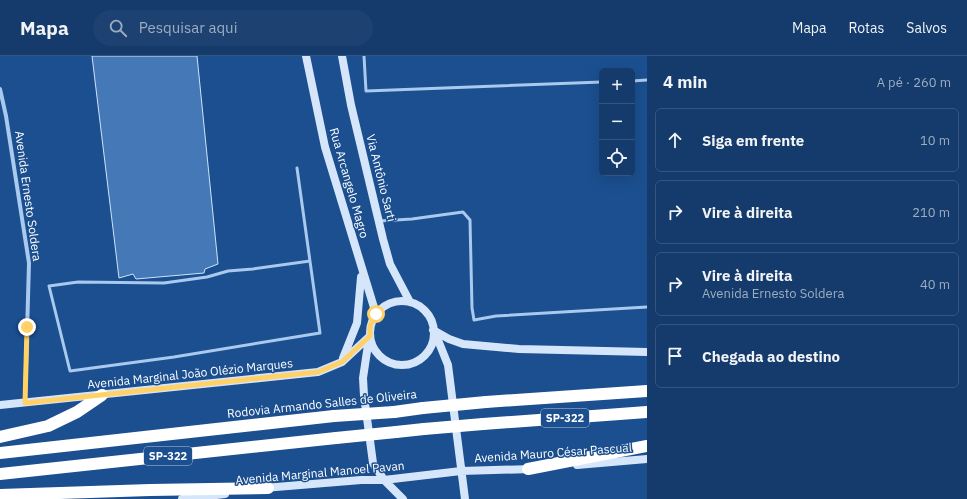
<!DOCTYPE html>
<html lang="pt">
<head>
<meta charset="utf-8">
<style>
  body { margin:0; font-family:"IBM Plex Sans",sans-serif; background:#1d4271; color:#f1f3f6 }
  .controls { position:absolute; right:12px; top:12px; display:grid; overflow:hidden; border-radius:6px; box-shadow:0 4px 16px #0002 }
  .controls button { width:36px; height:36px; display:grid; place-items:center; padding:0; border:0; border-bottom:1px solid #33557e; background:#143b6b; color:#f1f3f6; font:20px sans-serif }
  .stop { position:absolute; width:12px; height:12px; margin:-9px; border:3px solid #ffd166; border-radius:50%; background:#fff }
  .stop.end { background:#ffd166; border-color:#fff; box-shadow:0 1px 4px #0008 }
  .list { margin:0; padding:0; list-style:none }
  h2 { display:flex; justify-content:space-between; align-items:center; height:52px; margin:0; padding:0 16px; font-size:17px }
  h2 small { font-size:13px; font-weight:400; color:#9dadc1 }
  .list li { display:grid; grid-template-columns:26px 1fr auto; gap:12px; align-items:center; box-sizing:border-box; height:64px; margin:0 8px 8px; padding:0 8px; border:1px solid #33557e; border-radius:6px }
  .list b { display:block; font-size:15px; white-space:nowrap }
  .list p { margin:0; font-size:13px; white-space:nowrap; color:#9dadc1 }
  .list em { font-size:13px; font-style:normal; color:#9dadc1 }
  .icon { flex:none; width:22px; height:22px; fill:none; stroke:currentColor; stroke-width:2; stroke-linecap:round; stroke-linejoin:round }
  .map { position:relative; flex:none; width:647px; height:443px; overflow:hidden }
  header { display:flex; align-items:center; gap:24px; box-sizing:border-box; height:56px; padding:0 20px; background:#143b6b; border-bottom:1px solid #33557e }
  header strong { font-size:19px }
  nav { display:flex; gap:22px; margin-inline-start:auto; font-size:14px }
  .search { width:280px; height:36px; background:#1d4271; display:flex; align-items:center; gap:10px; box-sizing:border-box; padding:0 14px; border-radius:22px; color:#9dadc1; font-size:15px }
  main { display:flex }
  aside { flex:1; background:#143b6b }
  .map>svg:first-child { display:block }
  .building { fill:#4478b7; stroke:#cfe3fa }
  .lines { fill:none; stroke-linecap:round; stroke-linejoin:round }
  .lane { stroke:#a9c9ee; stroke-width:3 }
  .street { stroke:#a9c9ee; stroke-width:4 }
  .secondary { stroke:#d6e6fa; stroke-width:8 }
  .highway { stroke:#fff; stroke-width:12 }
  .highway-bridge { stroke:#fff; stroke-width:12 }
  .route { stroke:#ffd166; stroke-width:5 }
  .labels { text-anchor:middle; stroke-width:3; stroke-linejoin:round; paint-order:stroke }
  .shield { fill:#1b4f8f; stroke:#bbcadd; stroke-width:1 }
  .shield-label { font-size:11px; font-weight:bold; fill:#fff }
  .street-label { font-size:12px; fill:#fff; stroke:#1b4f8f }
</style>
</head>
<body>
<header>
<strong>Mapa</strong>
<div class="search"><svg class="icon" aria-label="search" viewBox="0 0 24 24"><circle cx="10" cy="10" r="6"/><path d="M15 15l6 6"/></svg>Pesquisar aqui</div>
<nav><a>Mapa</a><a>Rotas</a><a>Salvos</a></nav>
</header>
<main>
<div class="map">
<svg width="647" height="443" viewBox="0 0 647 443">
  <rect width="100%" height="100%" fill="#1b4f8f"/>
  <path class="building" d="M 92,0 L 197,0 L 218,208 L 205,213 L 204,217 L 136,223 L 133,218 L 119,222 Z"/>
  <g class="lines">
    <path class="lane" d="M 364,0 L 366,35 L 602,26
      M 632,25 L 647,24
      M 297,112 L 320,277 L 174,301 L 70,315 L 49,230 L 78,226 L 164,227 L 207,221 L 228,215 L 253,213 L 310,205
      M 379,165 L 412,163 L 463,156 L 470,164 L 472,252 L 474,264 L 496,260 L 647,251"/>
    <path class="street" d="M 0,33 L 6,60 L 29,207 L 25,346"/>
    <path class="secondary" d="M 306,0 L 325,91 L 376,258
      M 342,0 L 351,49 L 383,183 L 390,208 L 410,246
      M370 277a32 32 0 1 1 64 0a32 32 0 1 1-64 0Z
      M 433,274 L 449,283 L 463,288 L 519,293 L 647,296
      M 434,274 L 448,309 L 465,443
      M 369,282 L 363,322 L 364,340 L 373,407 L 384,424 L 403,443
      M 343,302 L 357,267 L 361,221
      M 0,349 L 318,316 L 342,306 L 370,280
      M 577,409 L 647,403
      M 264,432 L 361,424 L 384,424 L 461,415 L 532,413
      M 182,443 L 225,438"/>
    <path class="highway" d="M 486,346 L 647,335
      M 394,356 L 423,352
      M 483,368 L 647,356
      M 396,376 L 424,373
      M 0,381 L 48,370 L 77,356 L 102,339
      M 0,397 L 334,360
      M 528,413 L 647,390
      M 0,418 L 336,382
      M 0,439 L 150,434 L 268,432"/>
    <path class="highway-bridge" d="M 423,352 L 486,346
      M 334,360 L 394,356
      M 424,373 L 483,368
      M 336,382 L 396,376"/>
  </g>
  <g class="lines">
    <path class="route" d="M 27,271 L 25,347 L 318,316 L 342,306 L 370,280 L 370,270 L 376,258"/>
  </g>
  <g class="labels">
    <g class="shield">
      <rect x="541" y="353" width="48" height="18" rx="3"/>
      <rect x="144" y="391" width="48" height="18" rx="3"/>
    </g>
    <g class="shield-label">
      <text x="565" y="366">SP-322</text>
      <text x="168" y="404">SP-322</text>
    </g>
    <g class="street-label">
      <text transform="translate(381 122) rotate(76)" y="4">Via Antônio Sarti</text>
      <text transform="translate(349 127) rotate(74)" y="4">Rua Arcangelo Magro</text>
      <text transform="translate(28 140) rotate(82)" y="4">Avenida Ernesto Soldera</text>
      <text transform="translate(190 318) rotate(-6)" y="4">Avenida Marginal João Olézio Marques</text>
      <text transform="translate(322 348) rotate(-6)" y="4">Rodovia Armando Salles de Oliveira</text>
      <text transform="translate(553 397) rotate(-4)" y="4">Avenida Mauro César Pascual</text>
      <text transform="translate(320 417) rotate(-5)" y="4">Avenida Marginal Manoel Pavan</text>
    </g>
  </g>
</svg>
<div class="controls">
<button>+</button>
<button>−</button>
<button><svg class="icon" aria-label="locate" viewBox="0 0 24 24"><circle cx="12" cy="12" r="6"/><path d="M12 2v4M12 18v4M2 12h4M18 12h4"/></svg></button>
</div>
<div class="stop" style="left:376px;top:258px"></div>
<div class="stop end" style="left:27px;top:271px"></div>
</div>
<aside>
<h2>4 min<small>A pé · 260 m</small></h2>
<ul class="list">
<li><svg class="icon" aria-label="ahead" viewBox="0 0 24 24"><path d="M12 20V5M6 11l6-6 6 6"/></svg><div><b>Siga em frente</b></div><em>10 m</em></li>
<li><svg class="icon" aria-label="right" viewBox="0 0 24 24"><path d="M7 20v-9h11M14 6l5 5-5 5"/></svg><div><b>Vire à direita</b></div><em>210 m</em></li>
<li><svg class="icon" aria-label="right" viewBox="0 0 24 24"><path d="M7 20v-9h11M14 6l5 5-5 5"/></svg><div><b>Vire à direita</b><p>Avenida Ernesto Soldera</p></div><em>40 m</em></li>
<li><svg class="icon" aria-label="arrive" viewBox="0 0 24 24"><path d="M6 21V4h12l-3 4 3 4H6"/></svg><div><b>Chegada ao destino</b></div></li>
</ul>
</aside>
</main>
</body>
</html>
